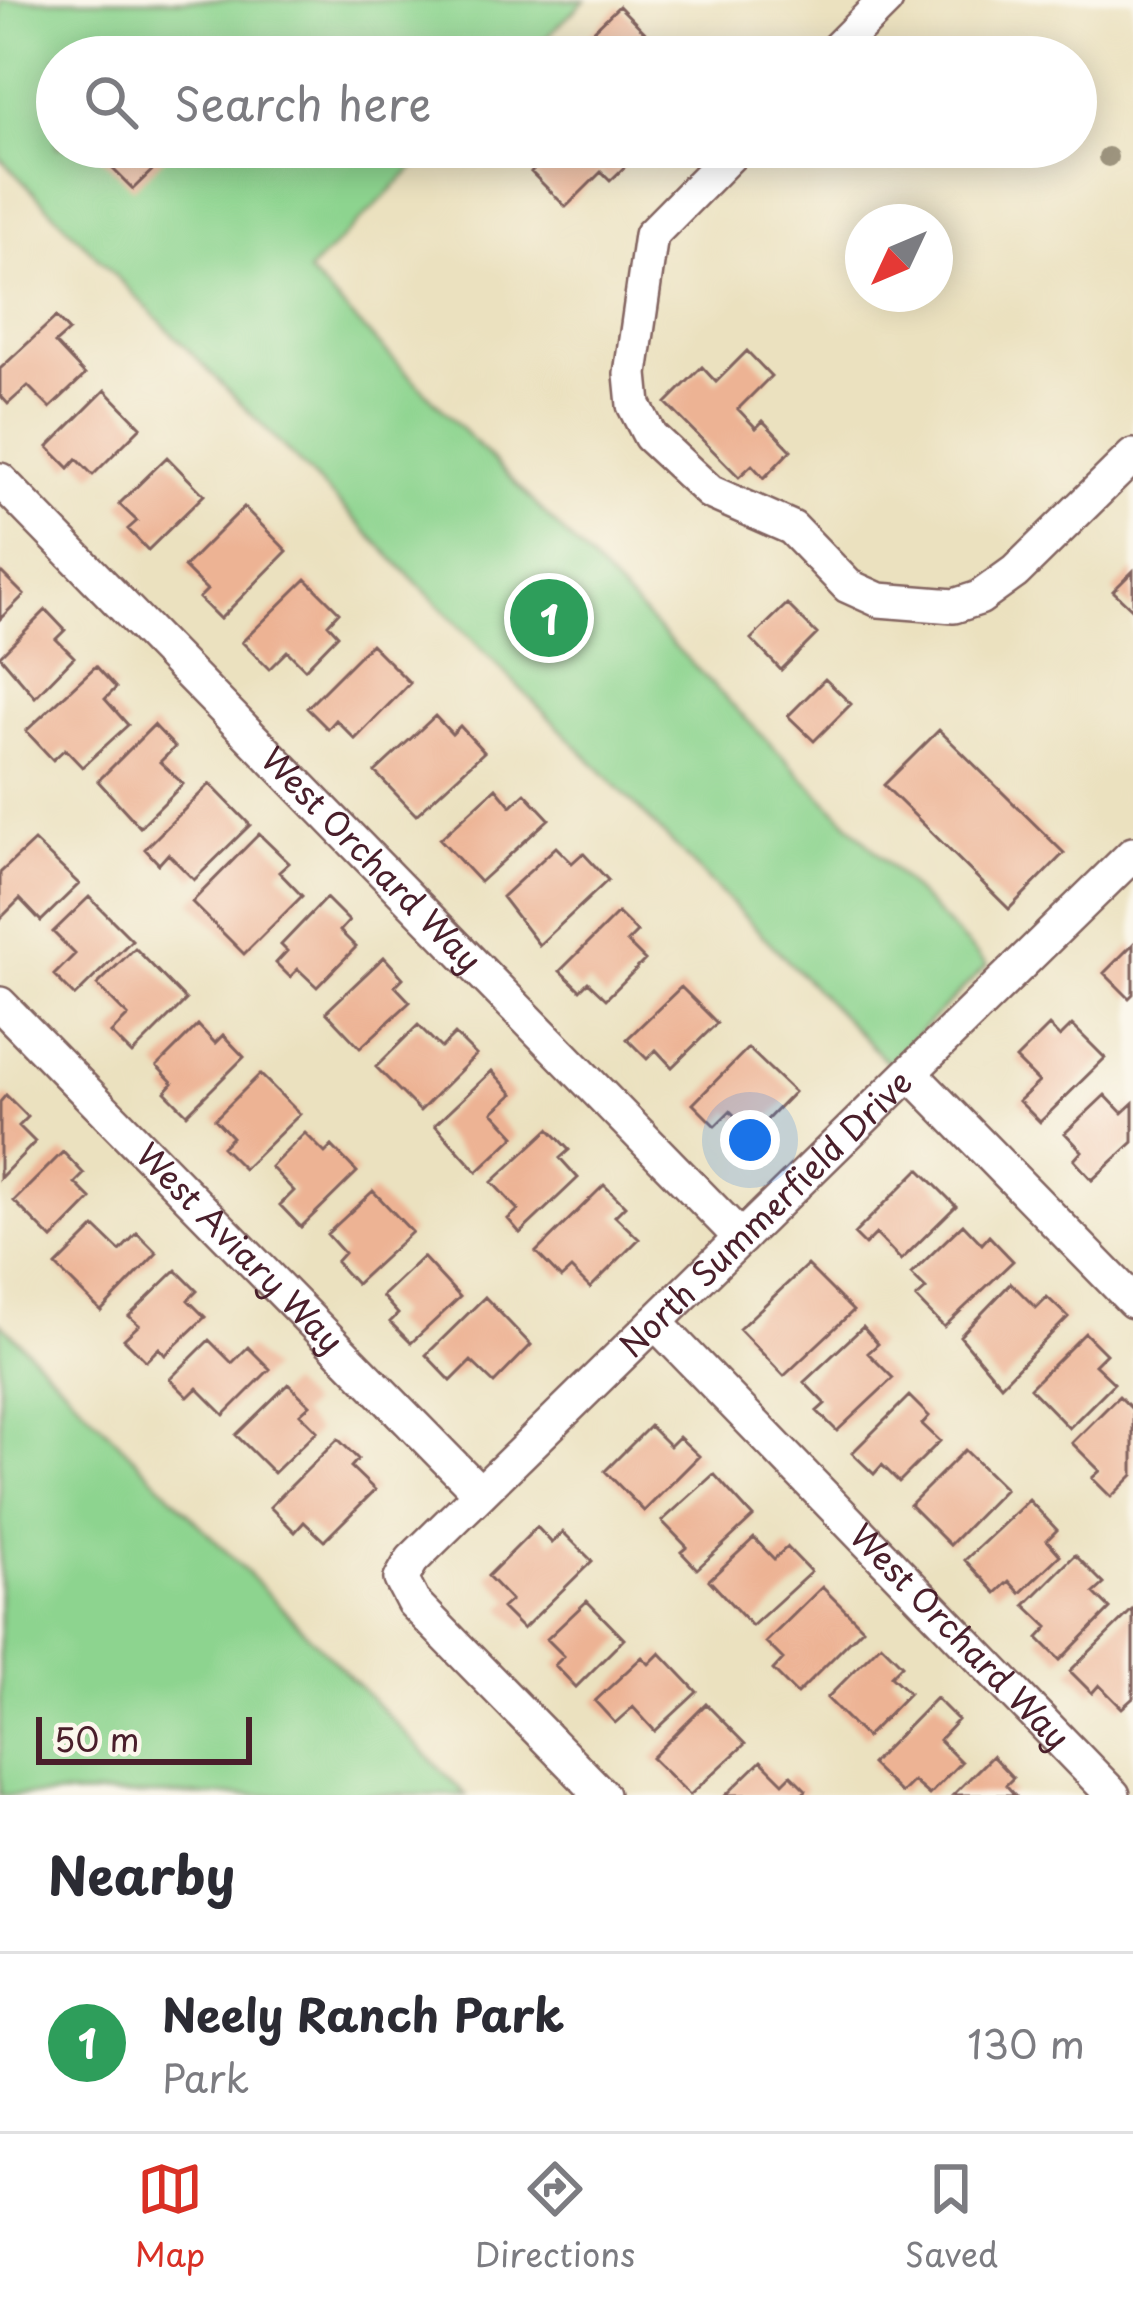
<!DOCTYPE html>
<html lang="en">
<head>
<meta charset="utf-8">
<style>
  body { margin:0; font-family:"Playpen Sans",sans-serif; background:#f7f7f7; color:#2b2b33 }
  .compass { position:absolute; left:845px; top:204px; width:108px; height:108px; border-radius:50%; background:#fff; box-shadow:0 6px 30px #0003; rotate:226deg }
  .scale { position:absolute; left:36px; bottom:30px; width:216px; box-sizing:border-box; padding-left:12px; border:6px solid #4a1f2b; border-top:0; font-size:33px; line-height:42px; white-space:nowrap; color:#4a1f2b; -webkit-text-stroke:9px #fbf7ec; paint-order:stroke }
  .you { position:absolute; left:750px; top:1140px; width:42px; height:42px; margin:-30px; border:9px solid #fff; border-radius:50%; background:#1a73e8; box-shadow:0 0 0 18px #1a73e833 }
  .badge { display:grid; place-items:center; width:78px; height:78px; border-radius:50%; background:#d93025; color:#fff; font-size:39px; font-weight:700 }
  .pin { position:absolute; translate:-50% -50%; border:6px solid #fff; box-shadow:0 3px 12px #0006 }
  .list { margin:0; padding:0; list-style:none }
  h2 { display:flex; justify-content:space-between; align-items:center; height:156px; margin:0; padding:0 48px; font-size:51px }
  h2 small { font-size:39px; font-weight:400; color:#7c7c81 }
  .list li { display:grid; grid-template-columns:78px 1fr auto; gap:36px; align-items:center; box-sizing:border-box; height:180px; padding:0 48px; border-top:3px solid #e1e1e2 }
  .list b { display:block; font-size:45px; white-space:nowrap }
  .list p { margin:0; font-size:39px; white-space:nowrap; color:#7c7c81 }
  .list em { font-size:39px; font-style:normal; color:#7c7c81 }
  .icon { flex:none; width:66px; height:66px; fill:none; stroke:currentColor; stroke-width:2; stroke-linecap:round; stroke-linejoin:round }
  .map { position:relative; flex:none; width:1133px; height:1795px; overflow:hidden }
  .search { position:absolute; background:#fff; box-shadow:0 6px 30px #0003; left:36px; right:36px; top:36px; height:132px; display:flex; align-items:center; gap:30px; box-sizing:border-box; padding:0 42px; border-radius:66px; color:#7c7c81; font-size:45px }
  .sheet { height:336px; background:#fff }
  nav { display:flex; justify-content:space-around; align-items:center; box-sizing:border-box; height:168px; border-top:3px solid #e1e1e2; background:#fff; font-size:33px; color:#7c7c81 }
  nav a { display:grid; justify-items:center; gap:6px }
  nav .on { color:#d93025 }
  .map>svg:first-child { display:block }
  .green { fill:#8dd48f; stroke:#6c7a5d; stroke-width:3 }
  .building { fill:#edb394 }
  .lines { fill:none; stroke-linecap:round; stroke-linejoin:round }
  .minor-casing { stroke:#82635f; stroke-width:38 }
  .minor { stroke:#fff; stroke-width:33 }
  .tree { fill:#9d947e }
  .labels { text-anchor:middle; stroke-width:9; stroke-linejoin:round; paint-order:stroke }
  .street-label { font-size:33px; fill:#4a1f2b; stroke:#fbf7ec }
</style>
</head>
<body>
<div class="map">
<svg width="1133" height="1795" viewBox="0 0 1133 1795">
  <rect width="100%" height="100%" fill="#fbf7ec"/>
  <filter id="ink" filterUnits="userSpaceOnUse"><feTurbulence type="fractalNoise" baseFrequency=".00833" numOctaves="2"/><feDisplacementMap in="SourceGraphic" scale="24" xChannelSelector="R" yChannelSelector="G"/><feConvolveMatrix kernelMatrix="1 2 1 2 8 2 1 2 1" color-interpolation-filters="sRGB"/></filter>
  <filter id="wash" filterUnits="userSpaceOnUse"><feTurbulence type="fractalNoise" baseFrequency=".004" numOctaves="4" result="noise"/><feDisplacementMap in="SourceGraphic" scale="48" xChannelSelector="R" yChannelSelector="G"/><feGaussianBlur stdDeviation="2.7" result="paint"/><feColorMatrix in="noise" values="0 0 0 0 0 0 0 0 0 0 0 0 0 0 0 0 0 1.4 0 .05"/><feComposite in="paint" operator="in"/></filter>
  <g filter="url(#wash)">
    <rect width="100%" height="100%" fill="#ebe1bf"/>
    <path class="green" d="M 0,0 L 585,0 L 526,57 L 57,57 L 57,147 L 435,147 L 308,272 L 987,965 L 888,1063 L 0,158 Z
      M 0,1322 L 466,1795 L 0,1795 Z"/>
    <g id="blocks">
      <path class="building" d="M 619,6 L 669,57 L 597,57 L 604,50 L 589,35 Z
        M 91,147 L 162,147 L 169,154 L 133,189 Z
        M 556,147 L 645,147 L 610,181 L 601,172 L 566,207 L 531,172 Z
        M 56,317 L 69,331 L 55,343 L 85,375 L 50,408 L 28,386 L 8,404 L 0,395 L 0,369 Z
        M 747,351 L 771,376 L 738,409 L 756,428 L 763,421 L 791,450 L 764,478 L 752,465 L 739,477 L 666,403 L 702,367 L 716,382 Z
        M 105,390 L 141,427 L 93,475 L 77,459 L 69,468 L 48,447 Z
        M 167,457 L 204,495 L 148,550 L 128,529 L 137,521 L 119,504 Z
        M 244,507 L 287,551 L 220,619 L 199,598 L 207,590 L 184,567 Z
        M 0,571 L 24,595 L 0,619 Z
        M 1133,571 L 1133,610 L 1113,591 Z
        M 306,579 L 339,612 L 328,624 L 338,635 L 305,669 L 287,651 L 269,669 L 242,642 Z
        M 787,604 L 817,634 L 781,670 L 751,639 Z
        M 46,610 L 65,630 L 56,639 L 74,657 L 35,697 L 0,656 Z
        M 371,644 L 410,683 L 355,739 L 336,720 L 328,729 L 307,708 Z
        M 96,666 L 116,688 L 105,699 L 128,725 L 82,767 L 65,749 L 53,760 L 26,731 Z
        M 825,679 L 851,704 L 814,741 L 788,716 Z
        M 435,716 L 452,734 L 460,726 L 484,752 L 416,815 L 375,772 Z
        M 154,725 L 175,747 L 160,762 L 183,784 L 140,827 L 98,781 Z
        M 939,730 L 1064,853 L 1009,909 L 884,785 Z
        M 210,784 L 250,825 L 194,880 L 168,854 L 159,864 L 145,849 Z
        M 496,788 L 511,806 L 525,793 L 549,819 L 480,882 L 440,839 Z
        M 259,834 L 289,863 L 279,872 L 302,896 L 244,954 L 192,902 Z
        M 34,841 L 79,884 L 41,921 L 20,899 L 0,919 L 0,873 Z
        M 556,847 L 572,863 L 583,853 L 608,880 L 539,945 L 502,897 Z
        M 89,897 L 132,940 L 75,996 L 54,975 L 75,954 L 53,932 Z
        M 326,898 L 349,921 L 340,931 L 356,947 L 317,987 L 298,969 L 290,977 L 276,963 L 287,951 L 281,945 Z
        M 618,913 L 637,932 L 627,942 L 645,960 L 606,999 L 588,982 L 580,990 L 560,971 Z
        M 1133,944 L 1133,994 L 1129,998 L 1104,973 Z
        M 135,948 L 186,1000 L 132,1054 L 111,1033 L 128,1016 L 97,985 Z
        M 384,957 L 403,978 L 395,986 L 410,1002 L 360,1048 L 326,1012 Z
        M 681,987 L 717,1023 L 672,1067 L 656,1050 L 647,1059 L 627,1039 Z
        M 198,1025 L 215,1043 L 223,1035 L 244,1057 L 187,1114 L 165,1092 L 173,1083 L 157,1066 Z
        M 418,1025 L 441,1048 L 455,1034 L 476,1055 L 420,1111 L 376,1067 Z
        M 1072,1025 L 1105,1058 L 1040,1122 L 1019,1101 L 1039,1082 L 1016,1059 L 1049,1026 L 1060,1037 Z
        M 748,1048 L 794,1092 L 753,1134 L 730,1111 L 715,1126 L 693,1104 Z
        M 492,1071 L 513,1094 L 493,1112 L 515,1136 L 477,1172 L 435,1125 Z
        M 260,1074 L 300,1114 L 244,1169 L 222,1147 L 232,1137 L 215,1119 Z
        M 6,1095 L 28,1117 L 19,1126 L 35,1142 L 0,1178 L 0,1102 Z
        M 1105,1095 L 1122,1113 L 1133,1103 L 1133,1142 L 1092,1180 L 1074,1160 L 1082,1151 L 1065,1133 Z
        M 549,1129 L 569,1150 L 560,1158 L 578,1178 L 520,1233 L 508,1219 L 518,1210 L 492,1182 Z
        M 305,1133 L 325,1153 L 332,1146 L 357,1172 L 301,1227 L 280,1205 L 294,1191 L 271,1167 Z
        M 63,1152 L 84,1174 L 75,1183 L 91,1199 L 52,1239 L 14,1201 Z
        M 919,1169 L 956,1206 L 901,1260 L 876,1234 L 865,1245 L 854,1234 Z
        M 604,1185 L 625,1206 L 615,1216 L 639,1239 L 590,1288 L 571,1269 L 561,1278 L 536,1252 Z
        M 373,1191 L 412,1232 L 356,1284 L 336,1262 L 344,1253 L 327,1234 Z
        M 963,1224 L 982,1244 L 989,1236 L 1013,1261 L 944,1327 L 916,1298 L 926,1289 L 911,1274 Z
        M 95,1227 L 120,1251 L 137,1233 L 157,1253 L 101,1311 L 56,1266 Z
        M 423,1257 L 460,1297 L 411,1343 L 390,1322 L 398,1314 L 382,1296 Z
        M 807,1265 L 853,1311 L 784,1376 L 739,1329 Z
        M 176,1270 L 197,1291 L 188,1300 L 205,1317 L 165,1355 L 159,1348 L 146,1361 L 124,1339 L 139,1325 L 129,1316 Z
        M 1011,1283 L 1036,1308 L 1047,1297 L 1068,1317 L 1001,1385 L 960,1336 Z
        M 485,1297 L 531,1345 L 494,1383 L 471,1361 L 451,1381 L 426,1355 Z
        M 863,1327 L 878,1344 L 868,1353 L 893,1378 L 837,1431 L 817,1411 L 825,1404 L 804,1382 Z
        M 1085,1333 L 1106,1354 L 1095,1365 L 1114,1383 L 1069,1428 L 1030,1388 Z
        M 209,1340 L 232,1363 L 248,1347 L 270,1369 L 224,1415 L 197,1388 L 188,1397 L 170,1379 Z
        M 288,1384 L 310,1405 L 300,1414 L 317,1431 L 274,1473 L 236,1435 Z
        M 909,1396 L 929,1416 L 922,1424 L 940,1441 L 899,1482 L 882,1465 L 874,1474 L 852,1453 Z
        M 1119,1396 L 1133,1410 L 1133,1475 L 1111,1497 L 1092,1478 L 1100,1471 L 1072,1443 Z
        M 650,1426 L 670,1446 L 679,1437 L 699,1456 L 644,1511 L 605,1471 Z
        M 338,1439 L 358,1459 L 351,1467 L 375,1490 L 324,1541 L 304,1522 L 295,1532 L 270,1507 Z
        M 965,1450 L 1005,1489 L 950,1545 L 910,1505 Z
        M 714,1474 L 753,1517 L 697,1569 L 681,1552 L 687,1547 L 662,1521 Z
        M 1029,1500 L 1057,1530 L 1047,1540 L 1060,1555 L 1020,1593 L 1009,1581 L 996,1593 L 965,1560 Z
        M 537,1527 L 552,1543 L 563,1532 L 592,1561 L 523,1629 L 502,1608 L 511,1600 L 488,1576 Z
        M 754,1538 L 774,1559 L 787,1547 L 811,1572 L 752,1626 L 709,1580 Z
        M 1075,1555 L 1104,1584 L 1094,1593 L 1110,1609 L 1060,1660 L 1038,1638 L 1048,1627 L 1025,1605 Z
        M 822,1587 L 863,1628 L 797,1694 L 773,1670 L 783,1659 L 766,1642 Z
        M 587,1601 L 624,1639 L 576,1687 L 555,1665 L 564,1656 L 547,1639 Z
        M 1133,1609 L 1133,1698 L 1122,1708 L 1099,1685 L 1092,1693 L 1070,1671 Z
        M 881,1644 L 902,1665 L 891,1676 L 909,1693 L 866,1737 L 827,1698 Z
        M 660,1653 L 697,1692 L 655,1731 L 633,1707 L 615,1723 L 595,1701 L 642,1657 L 649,1664 Z
        M 936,1698 L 958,1720 L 939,1740 L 961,1762 L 929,1795 L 913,1781 L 901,1793 L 871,1764 Z
        M 706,1704 L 745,1744 L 690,1795 L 652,1758 Z
        M 992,1756 L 1013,1778 L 1006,1785 L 1015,1795 L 953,1795 Z
        M 761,1761 L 783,1783 L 791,1775 L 806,1790 L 802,1795 L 726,1795 Z"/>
    </g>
  </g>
  <g filter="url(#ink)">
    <use href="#blocks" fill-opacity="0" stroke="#82635f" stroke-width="3"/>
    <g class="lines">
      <defs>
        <g id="minor">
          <path d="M 829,57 L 886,0"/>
          <path d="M 738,147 L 651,235 L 631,374 L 634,405 L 650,436 L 710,492 L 792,528 L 848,586 L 879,600 L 954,606 L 979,598 L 1015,572 L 1133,456"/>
          <path id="s1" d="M 0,480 L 741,1238"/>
          <path id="s2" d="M 0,1004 L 480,1493"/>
          <path d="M 910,1073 L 1133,1301"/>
          <path id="s3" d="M 655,1322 L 1113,1795"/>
          <path id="s4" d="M 602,1795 L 413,1602 L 401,1579 L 412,1560 L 1133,854"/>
        </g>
      </defs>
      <use href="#minor" class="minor-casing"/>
      <use href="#minor" class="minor"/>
    </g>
    <circle class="tree" cx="1108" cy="157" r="10"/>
  </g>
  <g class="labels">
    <g class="street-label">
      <text dy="12" stroke="none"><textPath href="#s1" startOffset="531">West Orchard Way</textPath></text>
      <text dy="12" stroke="none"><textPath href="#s4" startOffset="813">North Summerfield Drive</textPath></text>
      <text dy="12" stroke="none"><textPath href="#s2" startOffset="342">West Aviary Way</textPath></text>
      <text dy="12" stroke="none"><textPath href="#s3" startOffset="438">West Orchard Way</textPath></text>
    </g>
  </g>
</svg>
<svg class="compass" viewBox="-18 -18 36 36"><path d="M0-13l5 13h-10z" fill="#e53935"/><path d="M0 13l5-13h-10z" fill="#7c7c81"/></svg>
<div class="scale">50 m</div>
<div class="you"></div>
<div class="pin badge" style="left:549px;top:618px;background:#2e9e5b">1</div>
<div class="search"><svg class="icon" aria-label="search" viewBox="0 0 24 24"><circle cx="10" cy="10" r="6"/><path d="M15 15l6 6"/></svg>Search here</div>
</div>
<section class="sheet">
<h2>Nearby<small></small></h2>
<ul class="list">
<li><span class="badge" style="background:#2e9e5b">1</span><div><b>Neely Ranch Park</b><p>Park</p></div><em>130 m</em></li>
</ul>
</section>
<nav>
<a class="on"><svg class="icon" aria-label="map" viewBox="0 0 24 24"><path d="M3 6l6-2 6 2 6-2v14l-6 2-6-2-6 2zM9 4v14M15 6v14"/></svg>Map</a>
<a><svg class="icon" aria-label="directions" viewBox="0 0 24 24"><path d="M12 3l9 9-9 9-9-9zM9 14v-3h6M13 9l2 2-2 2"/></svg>Directions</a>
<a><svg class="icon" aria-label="saved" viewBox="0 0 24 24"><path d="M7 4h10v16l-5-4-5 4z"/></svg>Saved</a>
</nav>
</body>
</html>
